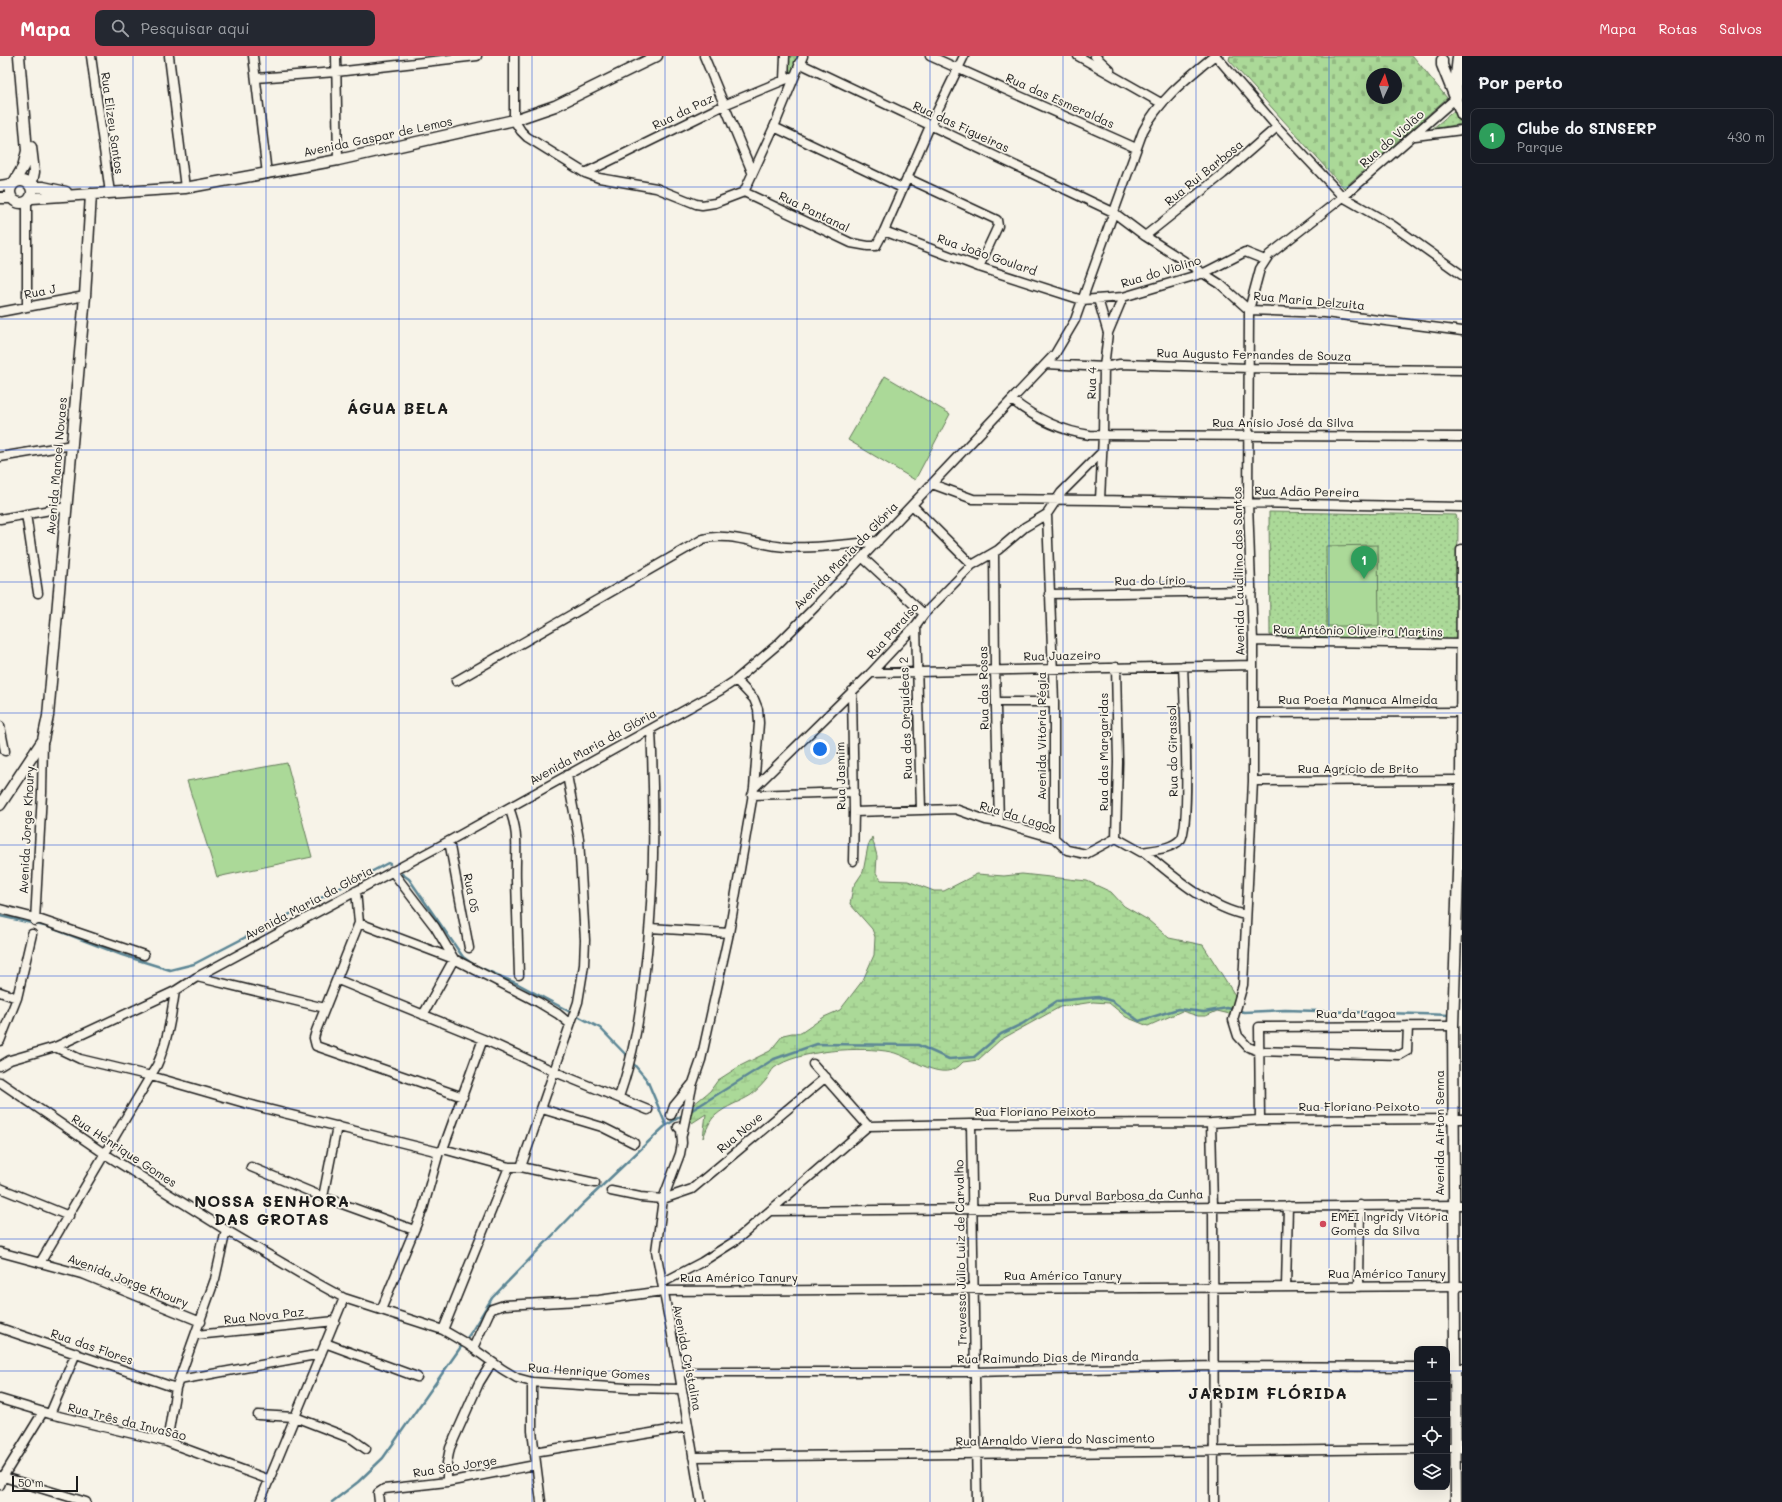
<!DOCTYPE html>
<html lang="pt">
<head>
<meta charset="utf-8">
<style>
  body { margin:0; font-family:Mali,sans-serif; background:#242831; color:#f1f3f6 }
  .controls { position:absolute; right:12px; bottom:12px; display:grid; overflow:hidden; border-radius:8px; box-shadow:0 4px 16px #0002 }
  .controls button { width:36px; height:36px; display:grid; place-items:center; padding:0; border:0; border-bottom:1px solid #363941; background:#171b24; color:#f1f3f6; font:20px sans-serif }
  .compass { position:absolute; left:1366px; top:12px; width:36px; height:36px; border-radius:50%; background:#171b24; box-shadow:0 4px 16px #0002; rotate:4deg }
  .scale { position:absolute; left:12px; bottom:10px; width:66px; box-sizing:border-box; padding-left:4px; border:2px solid #1c1c1c; border-top:0; font-size:11px; line-height:14px; white-space:nowrap; color:#1c1c1c; -webkit-text-stroke:3px #f7f3e8; paint-order:stroke }
  .you { position:absolute; left:820px; top:693px; width:14px; height:14px; margin:-10px; border:3px solid #fff; border-radius:50%; background:#1a73e8; box-shadow:0 0 0 6px #1a73e833 }
  .badge { display:grid; place-items:center; width:26px; height:26px; border-radius:50%; background:#d1495b; color:#fff; font-size:13px; font-weight:700 }
  .pin { position:absolute; translate:-50% -33px; filter:drop-shadow(0 1px 2px #0008) }
  .pin::after { content:''; position:absolute; top:21px; width:14px; height:12px; background:inherit; clip-path:polygon(0 0,100% 0,50% 100%) }
  .list { margin:0; padding:0; list-style:none }
  h2 { display:flex; justify-content:space-between; align-items:center; height:52px; margin:0; padding:0 16px; font-size:17px }
  h2 small { font-size:13px; font-weight:400; color:#9ea1a6 }
  .list li { display:grid; grid-template-columns:26px 1fr auto; gap:12px; align-items:center; box-sizing:border-box; height:56px; margin:0 8px 8px; padding:0 8px; border:1px solid #363941; border-radius:8px }
  .list b { display:block; font-size:15px; white-space:nowrap }
  .list p { margin:0; font-size:13px; white-space:nowrap; color:#9ea1a6 }
  .list em { font-size:13px; font-style:normal; color:#9ea1a6 }
  .icon { flex:none; width:22px; height:22px; fill:none; stroke:currentColor; stroke-width:2; stroke-linecap:round; stroke-linejoin:round }
  .map { position:relative; flex:none; width:1462px; height:1446px; overflow:hidden }
  header { display:flex; align-items:center; gap:24px; box-sizing:border-box; height:56px; padding:0 20px; background:#d1495b; color:#fff }
  header strong { font-size:19px }
  nav { display:flex; gap:22px; margin-inline-start:auto; font-size:14px }
  .search { width:280px; height:36px; background:#242831; display:flex; align-items:center; gap:10px; box-sizing:border-box; padding:0 14px; border-radius:8px; color:#9ea1a6; font-size:15px }
  main { display:flex }
  aside { flex:1; background:#171b24 }
  .map>svg:first-child { display:block }
  .grass { fill:url(#grass-dots); stroke:#647a5a }
  .wetland { fill:url(#wetland-marsh); stroke:#647a5a }
  .cemetery { fill:url(#cemetery-stones); stroke:#647a5a; fill-rule:evenodd }
  .pitch { fill:#abd998; stroke:#647a5a }
  .lines { fill:none; stroke-linecap:round; stroke-linejoin:round }
  .stream { stroke:#5b8695; stroke-width:2.5 }
  .minor-casing { stroke:#1c1c1c; stroke-width:11 }
  .tertiary-casing { stroke:#1c1c1c; stroke-width:13 }
  .minor { stroke:#f7f3e8; stroke-width:8 }
  .tertiary { stroke:#f7f3e8; stroke-width:10 }
  .grid { fill:none; stroke:#1d4ed8; stroke-width:1; stroke-opacity:0.55 }
  .poi-dot { fill:#d1495b; stroke:#f7f3e8; stroke-width:1.5 }
  .labels { text-anchor:middle; stroke-width:3.5; stroke-linejoin:round; paint-order:stroke }
  .street-label { font-size:12px; fill:#1c1c1c; stroke:#f7f3e8 }
  .poi-label { font-size:12px; fill:#1c1c1c; stroke:#f7f3e8; text-anchor:start }
  .district-label { font-size:16px; font-weight:bold; letter-spacing:1px; fill:#1c1c1c; stroke:#f7f3e8 }
</style>
</head>
<body>
<header>
<strong>Mapa</strong>
<div class="search"><svg class="icon" aria-label="search" viewBox="0 0 24 24"><circle cx="10" cy="10" r="6"/><path d="M15 15l6 6"/></svg>Pesquisar aqui</div>
<nav><a>Mapa</a><a>Rotas</a><a>Salvos</a></nav>
</header>
<main>
<div class="map">
<svg width="1462" height="1446" viewBox="0 0 1462 1446">
  <defs>
    <pattern id="grass-dots" width="8" height="8" patternUnits="userSpaceOnUse"><rect width="8" height="8" fill="#abd998"/><path d="M2 2h.1M6 6h.1" fill="none" stroke="#93ba82" stroke-width="1.8" stroke-linecap="round"/></pattern>
    <pattern id="wetland-marsh" width="20" height="14" patternUnits="userSpaceOnUse"><rect width="20" height="14" fill="#abd998"/><path d="M1 5h8M5 5V1M11 12h8M15 12V8" fill="none" stroke="#93ba82"/></pattern>
    <pattern id="cemetery-stones" width="16" height="16" patternUnits="userSpaceOnUse"><rect width="16" height="16" fill="#abd998"/><path d="M2 7V4a2 2 0 0 1 4 0v3zM10 15v-3a2 2 0 0 1 4 0v3z" fill="#93ba82"/></pattern>
  </defs>
  <rect width="100%" height="100%" fill="#f7f3e8"/>
  <filter id="ink" filterUnits="userSpaceOnUse"><feTurbulence type="fractalNoise" baseFrequency=".025" numOctaves="2"/><feDisplacementMap in="SourceGraphic" scale="8" xChannelSelector="R" yChannelSelector="G"/><feConvolveMatrix kernelMatrix="1 2 1 2 8 2 1 2 1" color-interpolation-filters="sRGB"/></filter>
  <g filter="url(#ink)">
    <path class="grass" d="M 789,0 L 799,0 L 792,16 L 788,15 Z
      M 1455,54 L 1461,68 L 1432,73 Z
      M 1269,456 L 1456,459 L 1458,466 L 1457,585 L 1270,579 Z"/>
    <path class="wetland" d="M 872,781 L 877,800 L 876,817 L 881,824 L 908,825 L 934,835 L 944,835 L 977,818 L 1004,820 L 1022,818 L 1087,825 L 1111,836 L 1124,850 L 1148,864 L 1169,882 L 1203,889 L 1240,947 L 1234,959 L 1217,955 L 1206,960 L 1198,960 L 1182,955 L 1148,970 L 1126,961 L 1109,947 L 1093,946 L 1060,951 L 1000,984 L 978,1004 L 963,1006 C 944,1030 911,1000 891,996 C 863,990 797,994 774,1012 C 771,1015 769,1020 766,1024 C 762,1029 756,1035 751,1039 C 740,1046 726,1050 716,1059 C 710,1063 706,1075 703,1082 L 706,1058 L 692,1067 L 688,1053 L 710,1035 L 718,1024 L 740,1010 L 770,995 L 783,979 L 792,977 L 801,977 L 824,961 L 840,954 L 863,924 L 874,899 L 875,881 L 872,873 L 850,848 L 853,831 L 863,816 L 868,790 Z"/>
    <path class="cemetery" d="M 1230,0 L 1413,0 L 1447,42 L 1344,132 L 1229,4 ZM 1372,18 L 1396,18 L 1396,42 L 1372,42 Z"/>
    <path class="pitch" d="M 885,320 L 950,358 L 915,424 L 848,384 Z
      M 1378,489 L 1379,570 L 1327,570 L 1326,490 Z
      M 287,707 L 312,801 L 217,821 L 187,725 Z"/>
    <g class="lines">
      <path class="stream" d="M 402,818 L 409,823 L 463,901 L 474,909 L 518,928 L 600,972 L 629,1002
        M 0,860 L 49,871 L 122,899 L 170,914 L 194,908 L 388,807 L 390,808
        M 632,1006 L 647,1024 L 666,1069
        M 689,1056 L 774,1003 L 817,988 L 918,989 L 949,1003 L 974,1001 L 1001,978 L 1022,968 L 1057,945 L 1098,941 L 1112,945 L 1139,965 L 1178,953 L 1204,956 L 1227,952 L 1244,956 L 1285,954 L 1452,959
        M 332,1446 L 358,1426 L 383,1402 L 472,1275 L 492,1242 L 582,1149 L 664,1071 L 684,1058"/>
      <defs>
        <path id="minor" d="M 91,0 L 110,137
          M 169,0 L 185,132
          M 253,0 L 267,118
          M 336,0 L 338,104
          M 514,0 L 514,64 L 521,75 L 527,81 L 585,117 L 599,122 L 656,132 L 696,148 L 702,149 L 715,147 L 744,136
          M 704,0 L 752,116
          M 930,0 L 1136,92
          M 1078,0 L 1161,47
          M 1095,0 L 1110,14
          M 1216,0 L 1277,71 L 1343,141 L 1392,169 L 1462,219
          M 799,7 L 1113,156 L 1145,180 L 1220,228 L 1249,254 L 1325,257 L 1462,275
          M 256,22 L 336,16 L 477,0
          M 784,24 L 785,0
          M 774,71 L 902,132
          M 1415,80 L 1462,74
          M 585,117 L 724,49 L 794,20
          M 907,122 L 997,164 L 998,170 L 979,211
          M 744,136 L 851,187 L 868,190 L 876,190 L 884,175 L 930,70 L 964,0
          M 744,136 L 774,71 L 803,0
          M 27,145 L 27,251
          M 884,175 L 979,211 L 1082,244 L 1123,241 L 1204,217 L 1245,196 L 1265,204
          M 1145,180 L 1223,118 L 1277,71
          M 1098,243 L 1108,277
          M 0,256 L 85,240
          M 1046,308 L 1104,311 L 1120,308 L 1249,312 L 1462,314
          M 1012,344 C 1035,362 1061,375 1090,379 L 1462,381
          M 0,401 L 72,389
          M 932,428 L 973,443 L 1100,444 L 1462,451
          M 1100,444 L 1103,379 L 1104,311 L 1108,277 L 1123,241
          M 912,449 L 972,509
          M 26,458 L 38,537
          M 1047,458 L 1054,646 L 1054,782
          M 0,463 L 67,451
          M 994,497 L 995,613 L 999,766
          M 862,501 L 924,558
          M 1049,538 L 1252,535
          M 916,569 L 921,754
          M 1253,585 L 1462,588
          M 871,617 L 1253,609
          M 456,625 L 703,483 C 728,475 760,490 786,491 C 816,493 848,488 878,485
          M 852,635 L 854,756 L 853,805
          M 996,646 L 1054,646
          M 1254,657 L 1462,656
          M 0,670 L 5,695
          M 1253,725 L 1462,724
          M 754,732 L 871,617 L 916,569 L 924,558 L 972,509 L 998,494 L 1025,471 L 1047,458 L 1061,437 L 1102,396
          M 752,739 L 854,736
          M 509,752 C 520,778 515,796 516,824 C 517,855 518,887 519,919
          M 854,756 L 955,753 L 986,764 L 999,766 L 1054,782 L 1067,794 L 1086,798 L 1116,782 L 1141,796 C 1154,794 1172,793 1181,783 C 1191,769 1184,635 1183,610
          M 1116,782 L 1118,706 L 1116,611
          M 449,785 L 469,892
          M 1144,796 C 1173,820 1209,852 1246,859
          M 392,815 L 435,871 L 454,903 L 423,959
          M 356,835 L 359,867 L 316,975 L 314,982 L 316,990 L 463,1041
          M 0,853 L 35,862 L 144,899
          M 35,865 L 42,737 L 43,684
          M 359,867 L 454,903 L 538,946 L 558,958 L 570,968
          M 650,872 L 729,877
          M 197,921 L 325,952
          M 338,924 L 483,983 L 555,1016 L 648,1054
          M 0,936 L 17,942
          M 1408,970 L 1407,995 L 1400,999 L 1259,995 L 1248,991 L 1238,980 L 1233,964 L 1243,929 L 1253,725 L 1253,585 L 1248,447 L 1249,254 L 1260,213 L 1269,199 L 1343,141 L 1456,42
          M 0,985 L 17,942 L 32,878
          M 55,991 L 80,1003 L 151,1020 L 248,1048 L 439,1096 L 443,1093 L 509,1111 L 521,1111 L 595,1127
          M 813,1008 L 868,1070
          M 0,1010 L 10,1004 L 55,991 L 175,935 L 197,921 L 449,785 L 721,634 L 736,624 L 777,589 L 815,551 L 1055,298 L 1075,264 L 1143,75 C 1159,44 1187,22 1214,0
          M 0,1026 L 105,1098 L 226,1174 L 313,1225 L 344,1242 L 443,1274 L 467,1288 L 502,1313 L 517,1322 L 532,1326 L 627,1332 L 681,1333
          M 619,1041 C 634,998 640,959 645,914 C 655,834 655,754 651,674
          M 542,1053 L 602,1071 L 634,1087
          M 671,1059 L 674,1050 L 693,1027 L 701,1004 L 729,877 L 754,732 L 759,667 L 758,653 L 754,643 L 736,624
          M 1260,1064 L 1259,971 L 1453,970
          M 1211,1067 L 1213,1151 L 1214,1446
          M 971,1068 L 977,1446
          M 678,1071 L 681,1074 L 682,1087 L 680,1098 L 663,1143 L 656,1195 L 679,1316 L 701,1446
          M 682,1079 L 692,1031
          M 443,1093 L 483,983
          M 251,1111 L 323,1141 L 414,1174
          M 521,1111 L 578,946 L 584,909 L 585,884 L 579,783 L 567,719
          M 0,1132 L 69,1160
          M 611,1135 L 640,1141 L 663,1143 L 692,1133 L 826,1021
          M 323,1141 L 337,1070
          M 770,1155 L 1462,1149
          M 0,1196 L 85,1219 L 201,1266
          M 40,1207 L 157,1009 C 168,984 171,961 175,935
          M 662,1227 L 702,1206 L 735,1185 L 868,1070 L 971,1068 L 1211,1067 L 1260,1064 L 1462,1063
          M 1286,1231 L 1288,1150
          M 1359,1231 L 1360,1149
          M 381,1254 L 423,1153 L 439,1096
          M 0,1272 L 176,1332
          M 443,1274 L 509,1111
          M 196,1279 L 335,1265
          M 325,1287 L 417,1321
          M 473,1292 L 489,1257 L 492,1253 L 504,1249 L 599,1244 L 663,1235 L 1462,1230
          M 1447,1312 L 1462,1312
          M 679,1316 L 975,1316 L 1214,1310 L 1417,1311
          M 179,1324 L 321,1298
          M 532,1326 L 532,1375 L 541,1446
          M 0,1343 L 50,1358 L 167,1386 L 270,1424
          M 50,1358 L 76,1297
          M 258,1359 L 295,1361 L 352,1383 L 366,1393
          M 167,1386 L 176,1332 L 215,1223 L 226,1174
          M 1447,1392 L 1462,1392
          M 534,1396 L 688,1371
          M 693,1401 L 1417,1393
          M 0,1420 L 86,1446
          M 447,1426 L 447,1407 L 450,1392 L 479,1327 L 492,1306
          M 0,1429 L 3,1421 L 43,1356
          M 260,1446 L 344,1242
          M 379,1446 L 378,1437 L 384,1433 L 447,1426 L 535,1409"/>
        <path id="tertiary" d="M 1442,4 L 1442,9 L 1462,59
          M 1457,40 L 1456,20 L 1458,1
          M 31,91 L 34,116 L 31,131 L 43,131 L 66,136
          M10 136a11 11 0 1 1 22 0a11 11 0 1 1-22 0Z
          M 0,130 L 13,128 L 23,111 L 27,95 L 19,0
          M 0,142 L 10,142
          M 32,142 L 185,132 L 338,104 L 514,64 L 555,50 L 657,0
          M 0,749 L 43,684 L 48,660 L 85,240 L 91,138
          M 1456,1446 L 1453,970 L 1461,724 L 1462,494"/>
      </defs>
      <use href="#minor" class="minor-casing"/>
      <use href="#tertiary" class="tertiary-casing"/>
      <use href="#minor" class="minor"/>
      <use href="#tertiary" class="tertiary"/>
    </g>
  </g>
  <path class="grid" d="M 133,0 L 133,1446M 266,0 L 266,1446M 399,0 L 399,1446M 532,0 L 532,1446M 665,0 L 665,1446M 797,0 L 797,1446M 930,0 L 930,1446M 1063,0 L 1063,1446M 1196,0 L 1196,1446M 1329,0 L 1329,1446M 0,131 L 1462,131M 0,263 L 1462,263M 0,394 L 1462,394M 0,526 L 1462,526M 0,657 L 1462,657M 0,789 L 1462,789M 0,920 L 1462,920M 0,1052 L 1462,1052M 0,1183 L 1462,1183M 0,1315 L 1417,1315M 1447,1315 L 1462,1315"/>
  <circle class="poi-dot" cx="1323" cy="1168" r="4"/>
  <g class="labels">
    <g class="street-label">
      <text transform="translate(1060 45) rotate(24)" y="4">Rua das Esmeraldas</text>
      <text transform="translate(683 56) rotate(-26)" y="4">Rua da Paz</text>
      <text transform="translate(112 67) rotate(82)" y="4">Rua Elizeu Santos</text>
      <text transform="translate(961 71) rotate(25)" y="4">Rua das Figueiras</text>
      <text transform="translate(378 81) rotate(-12)" y="4">Avenida Gaspar de Lemos</text>
      <text transform="translate(1392 83) rotate(-41)" y="4">Rua do Violão</text>
      <text transform="translate(1204 117) rotate(-39)" y="4">Rua Rui Barbosa</text>
      <text transform="translate(814 156) rotate(26)" y="4">Rua Pantanal</text>
      <text transform="translate(987 199) rotate(19)" y="4">Rua João Goulard</text>
      <text transform="translate(1161 216) rotate(-17)" y="4">Rua do Violino</text>
      <text transform="translate(40 236) rotate(-11)" y="4">Rua J</text>
      <text transform="translate(1309 245) rotate(5)" y="4">Rua Maria Delzuita</text>
      <text transform="translate(1254 299) rotate(1)" y="4">Rua Augusto Fernandes de Souza</text>
      <text transform="translate(1092 327) rotate(-89)" y="4">Rua 4</text>
      <text x="1283" y="371">Rua Anísio José da Silva</text>
      <text transform="translate(57 410) rotate(-85)" y="4">Avenida Manoel Novaes</text>
      <text transform="translate(1307 436) rotate(1)" y="4">Rua Adão Pereira</text>
      <text transform="translate(846 500) rotate(-46)" y="4">Avenida Maria da Glória</text>
      <text transform="translate(1239 515) rotate(-91)" y="4">Avenida Laudilino dos Santos</text>
      <text transform="translate(1150 525) rotate(-1)" y="4">Rua do Lírio</text>
      <text transform="translate(893 575) rotate(-48)" y="4">Rua Paraíso</text>
      <text transform="translate(1358 575) rotate(1)" y="4">Rua Antônio Oliveira Martins</text>
      <text transform="translate(1062 600) rotate(-1)" y="4">Rua Juazeiro</text>
      <text transform="translate(984 632) rotate(-91)" y="4">Rua das Rosas</text>
      <text x="1358" y="648">Rua Poeta Manuca Almeida</text>
      <text transform="translate(906 662) rotate(-92)" y="4">Rua das Orquídeas 2</text>
      <text transform="translate(1042 680) rotate(-90)" y="4">Avenida Vitória Régia</text>
      <text transform="translate(593 691) rotate(-29)" y="4">Avenida Maria da Glória</text>
      <text transform="translate(1173 695) rotate(-91)" y="4">Rua do Girassol</text>
      <text transform="translate(1104 696) rotate(-90)" y="4">Rua das Margaridas</text>
      <text x="1358" y="717">Rua Agrício de Brito</text>
      <text transform="translate(841 720) rotate(-91)" y="4">Rua Jasmim</text>
      <text transform="translate(1018 761) rotate(17)" y="4">Rua da Lagoa</text>
      <text transform="translate(27 774) rotate(-87)" y="4">Avenida Jorge Khoury</text>
      <text transform="translate(471 837) rotate(79)" y="4">Rua 05</text>
      <text transform="translate(309 847) rotate(-28)" y="4">Avenida Maria da Glória</text>
      <text x="1356" y="962">Rua da Lagoa</text>
      <text x="1359" y="1055">Rua Floriano Peixoto</text>
      <text x="1035" y="1060">Rua Floriano Peixoto</text>
      <text transform="translate(740 1077) rotate(-40)" y="4">Rua Nove</text>
      <text transform="translate(1440 1077) rotate(-90)" y="4">Avenida Airton Senna</text>
      <text transform="translate(124 1095) rotate(33)" y="4">Rua Henrique Gomes</text>
      <text transform="translate(1116 1140) rotate(-1)" y="4">Rua Durval Barbosa da Cunha</text>
      <text transform="translate(961 1197) rotate(-91)" y="4">Travessa Júlio Luiz de Carvalho</text>
      <text x="1387" y="1222">Rua Américo Tanury</text>
      <text x="1063" y="1224">Rua Américo Tanury</text>
      <text x="739" y="1226">Rua Américo Tanury</text>
      <text transform="translate(128 1225) rotate(21)" y="4">Avenida Jorge Khoury</text>
      <text transform="translate(264 1260) rotate(-6)" y="4">Rua Nova Paz</text>
      <text transform="translate(92 1291) rotate(19)" y="4">Rua das Flores</text>
      <text transform="translate(687 1302) rotate(79)" y="4">Avenida Cristalina</text>
      <text transform="translate(1048 1302) rotate(-1)" y="4">Rua Raimundo Dias de Miranda</text>
      <text transform="translate(589 1316) rotate(4)" y="4">Rua Henrique Gomes</text>
      <text transform="translate(127 1366) rotate(14)" y="4">Rua Três da InvaSão</text>
      <text transform="translate(1055 1384) rotate(-1)" y="4">Rua Arnaldo Viera do Nascimento</text>
      <text transform="translate(455 1411) rotate(-9)" y="4">Rua São Jorge</text>
    </g>
    <g class="poi-label">
      <text x="1331" y="1165">EMEI lngridy Vitória<tspan x="1331" dy="14">Gomes da Silva</tspan></text>
    </g>
    <g class="district-label">
      <text x="398" y="358">ÁGUA BELA</text>
      <text x="272" y="1151">NOSSA SENHORA<tspan x="272" dy="18">DAS GROTAS</tspan></text>
      <text x="1268" y="1343">JARDIM FLÓRIDA</text>
    </g>
  </g>
</svg>
<div class="controls">
<button>+</button>
<button>−</button>
<button><svg class="icon" aria-label="locate" viewBox="0 0 24 24"><circle cx="12" cy="12" r="6"/><path d="M12 2v4M12 18v4M2 12h4M18 12h4"/></svg></button>
<button><svg class="icon" aria-label="layers" viewBox="0 0 24 24"><path d="M12 4l9 5-9 5-9-5zM3 14l9 5 9-5"/></svg></button>
</div>
<svg class="compass" viewBox="-18 -18 36 36"><path d="M0-13l5 13h-10z" fill="#e53935"/><path d="M0 13l5-13h-10z" fill="#9ea1a6"/></svg>
<div class="scale">50 m</div>
<div class="you"></div>
<div class="pin badge" style="left:1364px;top:523px;background:#2e9e5b">1</div>
</div>
<aside>
<h2>Por perto<small></small></h2>
<ul class="list">
<li><span class="badge" style="background:#2e9e5b">1</span><div><b>Clube do SINSERP</b><p>Parque</p></div><em>430 m</em></li>
</ul>
</aside>
</main>
</body>
</html>
